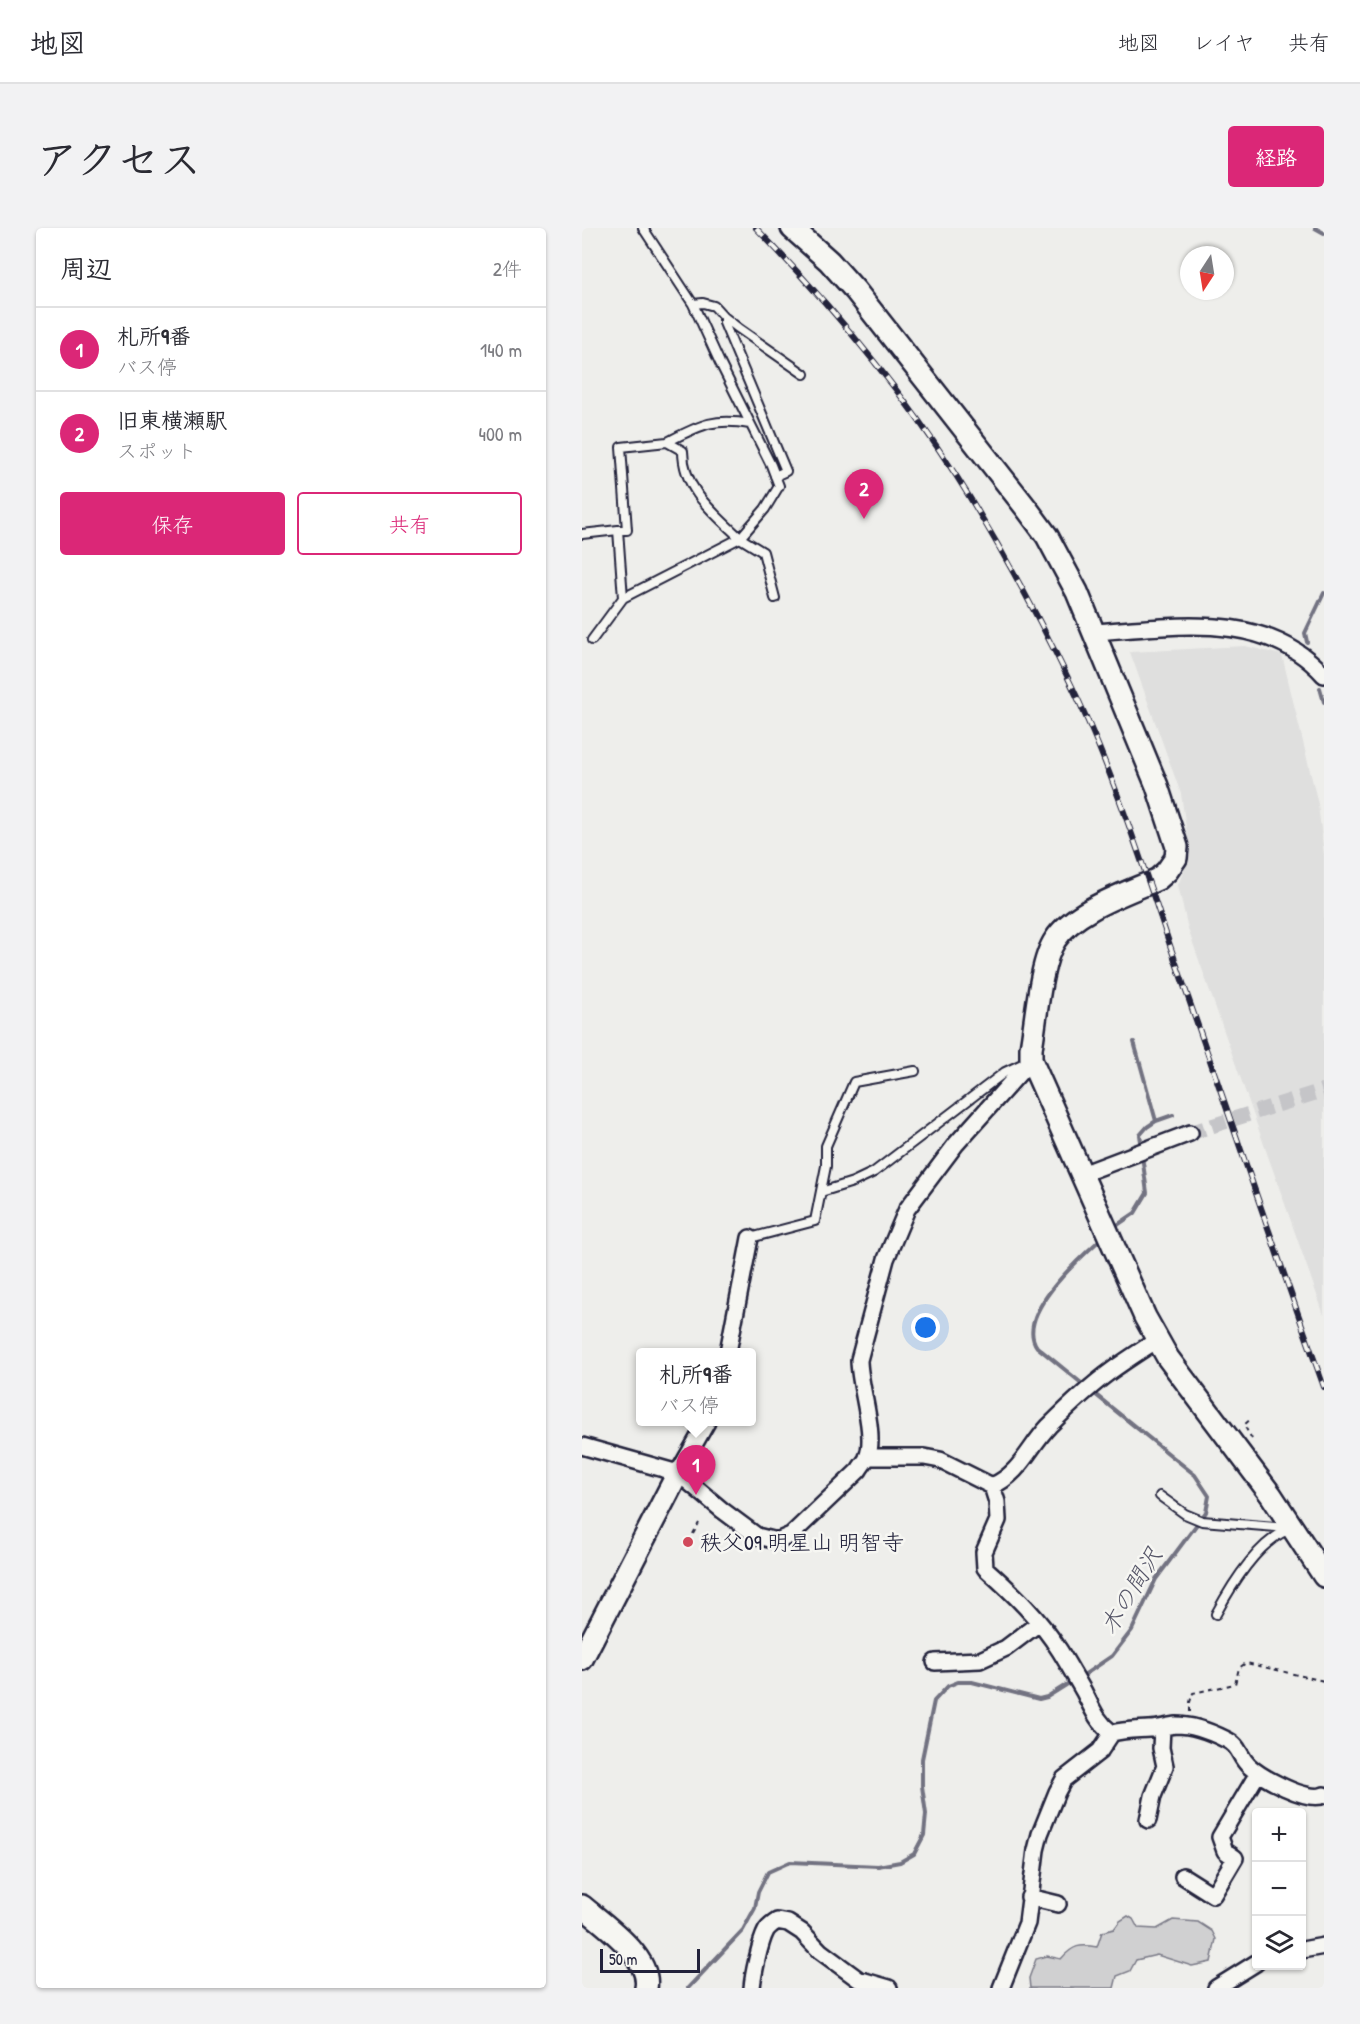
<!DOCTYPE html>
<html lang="ja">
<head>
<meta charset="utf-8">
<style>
  body { margin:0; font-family:"Patrick Hand","Klee One",sans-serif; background:#f2f2f3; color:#2b2b33 }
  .controls { position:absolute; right:18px; bottom:18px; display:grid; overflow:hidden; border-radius:6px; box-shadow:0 2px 4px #0004 }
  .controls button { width:54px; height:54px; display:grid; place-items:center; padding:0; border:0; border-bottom:2px solid #e1e1e2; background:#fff; color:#2b2b33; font:30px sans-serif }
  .compass { position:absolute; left:598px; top:18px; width:54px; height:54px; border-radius:50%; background:#fff; box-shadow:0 2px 4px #0004; rotate:192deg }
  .scale { position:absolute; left:18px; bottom:15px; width:100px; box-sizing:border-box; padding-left:6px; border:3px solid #22223b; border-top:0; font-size:16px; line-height:21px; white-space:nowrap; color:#22223b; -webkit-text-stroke:4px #f6f6f2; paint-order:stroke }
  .you { position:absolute; left:344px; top:1100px; width:21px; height:21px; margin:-15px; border:4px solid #fff; border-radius:50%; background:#1a73e8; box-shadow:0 0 0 9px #1a73e833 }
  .badge { display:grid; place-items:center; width:39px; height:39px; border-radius:50%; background:#db2777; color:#fff; font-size:20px; font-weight:700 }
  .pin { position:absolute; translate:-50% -50px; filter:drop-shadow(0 2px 3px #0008) }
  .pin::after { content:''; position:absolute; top:32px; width:21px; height:18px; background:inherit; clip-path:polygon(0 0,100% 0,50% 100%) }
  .popup { position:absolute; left:54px; top:1120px; width:120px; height:78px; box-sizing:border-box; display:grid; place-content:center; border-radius:6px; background:#fff; filter:drop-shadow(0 2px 4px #0005); font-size:20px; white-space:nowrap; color:#7c7c81 }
  .popup b { font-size:22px; color:#2b2b33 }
  .popup::after { content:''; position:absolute; left:50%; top:100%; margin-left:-12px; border:12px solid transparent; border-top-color:#fff }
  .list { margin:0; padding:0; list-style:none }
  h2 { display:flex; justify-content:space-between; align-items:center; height:78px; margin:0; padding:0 24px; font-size:26px }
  h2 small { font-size:20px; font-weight:400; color:#7c7c81 }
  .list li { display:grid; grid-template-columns:39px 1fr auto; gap:18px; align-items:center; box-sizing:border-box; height:84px; padding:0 24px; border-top:2px solid #e1e1e2 }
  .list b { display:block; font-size:22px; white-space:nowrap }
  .list p { margin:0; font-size:20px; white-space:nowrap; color:#7c7c81 }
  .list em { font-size:20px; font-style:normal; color:#7c7c81 }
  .actions { display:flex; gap:12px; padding:18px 24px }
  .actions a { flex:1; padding:14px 0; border:2px solid #db2777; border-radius:6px; text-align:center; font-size:21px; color:#db2777 }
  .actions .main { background:#db2777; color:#fff }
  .icon { flex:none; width:33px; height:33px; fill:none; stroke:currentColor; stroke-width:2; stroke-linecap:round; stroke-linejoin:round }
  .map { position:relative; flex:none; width:742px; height:1760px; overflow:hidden; border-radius:6px }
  header { display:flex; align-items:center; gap:36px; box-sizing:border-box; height:84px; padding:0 30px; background:#fff; border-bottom:2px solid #e1e1e2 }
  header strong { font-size:28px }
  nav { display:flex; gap:33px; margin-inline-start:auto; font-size:21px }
  .intro { display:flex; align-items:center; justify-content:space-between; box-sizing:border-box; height:144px; padding:0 36px }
  h1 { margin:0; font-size:42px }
  .button { padding:15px 27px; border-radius:6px; background:#db2777; color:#fff; font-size:21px; font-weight:700 }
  main { display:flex; gap:36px; padding:0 36px }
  aside { flex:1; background:#fff; border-radius:6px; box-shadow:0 2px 4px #0004 }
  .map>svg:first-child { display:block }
  .built { fill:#dfdfde }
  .green { fill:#d0d0d1; stroke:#797986; stroke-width:1.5 }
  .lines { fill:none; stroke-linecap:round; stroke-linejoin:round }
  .stream { stroke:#727281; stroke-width:4 }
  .street-tunnel { stroke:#c5c5c8; stroke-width:15; stroke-dasharray:15 8; stroke-linecap:butt }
  .lane-casing { stroke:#22223b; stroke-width:12 }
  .street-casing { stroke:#22223b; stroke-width:20 }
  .secondary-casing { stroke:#22223b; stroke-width:26 }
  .path { stroke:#22223b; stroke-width:2; stroke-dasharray:4.5 4.5; stroke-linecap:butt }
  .lane { stroke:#f6f6f2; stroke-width:8 }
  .street { stroke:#f6f6f2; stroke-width:15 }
  .secondary { stroke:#f6f6f2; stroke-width:21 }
  .rail-casing { stroke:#22223b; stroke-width:6 }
  .rail { stroke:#f6f6f2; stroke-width:4; stroke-dasharray:11; stroke-linecap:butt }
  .poi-dot { fill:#d1495b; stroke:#f6f6f2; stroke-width:2 }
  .labels { text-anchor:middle; stroke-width:5; stroke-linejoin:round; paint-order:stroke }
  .poi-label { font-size:22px; fill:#22223b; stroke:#f6f6f2; text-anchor:start }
  .water-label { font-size:24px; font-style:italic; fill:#575769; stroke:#f6f6f2 }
</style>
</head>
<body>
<header>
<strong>地図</strong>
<nav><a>地図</a><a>レイヤ</a><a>共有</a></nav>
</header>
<div class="intro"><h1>アクセス</h1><a class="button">経路</a></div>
<main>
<aside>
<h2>周辺<small>2件</small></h2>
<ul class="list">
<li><span class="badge">1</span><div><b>札所9番</b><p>バス停</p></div><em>140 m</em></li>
<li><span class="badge">2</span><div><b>旧東横瀬駅</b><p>スポット</p></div><em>400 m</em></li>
</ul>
<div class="actions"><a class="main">保存</a><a>共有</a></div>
</aside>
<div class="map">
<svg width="742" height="1760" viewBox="0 0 742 1760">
  <rect width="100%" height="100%" fill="#eeeeeb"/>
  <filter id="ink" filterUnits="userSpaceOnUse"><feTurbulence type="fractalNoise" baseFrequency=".0167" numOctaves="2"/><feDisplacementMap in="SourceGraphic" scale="12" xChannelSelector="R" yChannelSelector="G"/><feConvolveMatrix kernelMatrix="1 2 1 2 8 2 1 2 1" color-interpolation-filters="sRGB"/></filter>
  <g filter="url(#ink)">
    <path class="built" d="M 663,418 L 700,427 L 736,576 L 742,627 L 742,1087 L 606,701 L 596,657 L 608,627 L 599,566 L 548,424 Z"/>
    <path class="green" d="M 546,1688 L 551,1691 L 556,1700 L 575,1701 L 591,1692 L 616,1694 L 630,1703 L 634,1711 L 629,1734 L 610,1738 L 575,1727 L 554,1732 L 548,1743 L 535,1748 L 532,1760 L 448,1760 L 447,1750 L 454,1731 L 465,1728 L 479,1731 C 491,1717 498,1716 515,1719 L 520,1704 L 532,1701 L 538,1693 Z"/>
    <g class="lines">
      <path class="stream" d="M 733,0 L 742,5
        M 725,414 L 723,405 L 742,365
        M 738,460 L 742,474
        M 552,814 L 574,893 L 565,899 L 558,907 L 560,920
        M 574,893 L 591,887
        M 531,1000 L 553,985 L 565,965 L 560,927
        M 503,1158 L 455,1119 C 432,1087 500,1028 521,1009
        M 499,1449 L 530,1428 L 550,1402 L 574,1351 L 624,1284 L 627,1268 L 613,1247 L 509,1163
        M 106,1760 L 161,1702 L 173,1680 L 176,1664 L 186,1644 L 208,1634 L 296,1638 L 318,1634 L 332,1626 L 342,1607 L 344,1586 L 340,1558 L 340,1531 L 352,1473 L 366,1458 L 376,1454 L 390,1454 L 457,1471 L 465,1469 L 492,1452"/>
      <path class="street-tunnel" d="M 608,905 L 742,862"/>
      <defs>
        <path id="lane" d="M 61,0 L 111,76 L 138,135 L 189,237 L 197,258 L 183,281 L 158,310 C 132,285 101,262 101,223 L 85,214 C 117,198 131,189 168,196
          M 111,76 L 121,75 L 132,78 L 142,89 L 156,100 L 222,146
          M 142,89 L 142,95 L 204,243 L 193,248
          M 0,306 L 36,302
          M 41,370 L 36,302 L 45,302 L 39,219 L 85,214
          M 10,412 L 41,370 L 158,310 L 181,324 L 193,370
          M 239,964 L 271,954 L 292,944 L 423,844 L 440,836
          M 168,1010 L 233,993 L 244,938 L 244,918 L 272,854 L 333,843
          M 578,1268 L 603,1286 L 620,1293 L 706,1300
          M 634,1386 C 649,1358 676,1314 706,1302"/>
        <path id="street" d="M 511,404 C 590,399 683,381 742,447
          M 500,946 L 608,905
          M 146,1124 L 168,1010
          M 0,1218 L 96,1245 L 140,1282 L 175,1308 L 195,1313 L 209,1307 L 277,1242 C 279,1238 283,1234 285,1230 C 295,1206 277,1159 277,1132 L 304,1031 L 325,981 L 374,916 L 449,832
          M 285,1229 L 342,1229 L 358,1232 L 410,1258 L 415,1274 L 416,1292 L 402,1324 L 403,1340 C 431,1365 458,1391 478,1423 C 486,1436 494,1450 502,1464 C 510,1480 515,1494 530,1505 C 542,1502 554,1502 567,1501 C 576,1501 585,1498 594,1497 C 610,1497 629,1504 643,1511 C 659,1518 656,1528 667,1538 C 679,1549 726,1575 742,1567
          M 96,1245 L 125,1194
          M 410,1258 C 438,1246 447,1219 467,1198 C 486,1179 507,1159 529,1143 C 544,1132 560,1122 575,1112
          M 353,1434 L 398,1432 L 424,1420 L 457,1395
          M 566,1592 L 571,1568 L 583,1538 L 579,1520 L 580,1500
          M 601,1648 L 631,1667 L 653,1630 L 643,1623 L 638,1609 L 676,1545
          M 447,1669 L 476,1676
          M 720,1722 L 742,1718
          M 170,1760 C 171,1747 178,1714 184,1703 C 186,1699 191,1696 195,1693 L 206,1695 L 220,1704 L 238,1723 L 276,1751 L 307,1760
          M 419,1760 L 445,1695 L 454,1622 L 458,1606 L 475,1564 L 482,1551 L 518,1523 L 530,1505
          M 634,1760 L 674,1735"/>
        <path id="secondary" d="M 210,0 L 247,33 L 273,62 L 445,281 L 465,308 L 495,364 L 575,558 L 595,619 L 594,630 L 585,643 L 576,651 C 545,665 492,682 473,712 C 458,734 454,793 449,820 L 449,832 L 563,1089 L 586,1130 L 689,1267 L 742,1348
          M 0,1431 L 96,1245
          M 0,1678 C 21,1696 70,1729 64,1760"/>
      </defs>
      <use href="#lane" class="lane-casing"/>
      <use href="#street" class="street-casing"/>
      <use href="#secondary" class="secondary-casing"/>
      <path class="path" d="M 670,1211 L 662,1197 L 670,1190
        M 111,1306 L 117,1295
        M 608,1484 L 608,1474 L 611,1465 L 653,1456 L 657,1440 L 664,1435 L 742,1453"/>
      <use href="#lane" class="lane"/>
      <use href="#street" class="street"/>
      <use href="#secondary" class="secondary"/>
      <defs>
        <path id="rail" d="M 174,0 C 248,76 318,160 375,249 C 416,314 453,382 486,450 C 530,540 561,638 593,732 C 643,874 691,1017 742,1159"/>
      </defs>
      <use href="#rail" class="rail-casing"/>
      <use href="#rail" class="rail"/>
    </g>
  </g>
  <circle class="poi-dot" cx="106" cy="1314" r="6"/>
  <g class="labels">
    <g class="poi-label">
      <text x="118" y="1322">秩父09 明星山 明智寺</text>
    </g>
    <g class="water-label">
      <text transform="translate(549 1363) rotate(-59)" y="8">木の間沢</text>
    </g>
  </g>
</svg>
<div class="controls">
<button>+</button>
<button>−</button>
<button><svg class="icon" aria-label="layers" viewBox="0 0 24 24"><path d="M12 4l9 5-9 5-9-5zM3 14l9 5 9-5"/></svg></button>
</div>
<svg class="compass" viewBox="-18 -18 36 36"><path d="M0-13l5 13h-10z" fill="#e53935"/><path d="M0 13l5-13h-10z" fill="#7c7c81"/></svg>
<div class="scale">50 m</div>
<div class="you"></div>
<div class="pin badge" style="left:114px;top:1267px">1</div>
<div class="popup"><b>札所9番</b>バス停</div>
<div class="pin badge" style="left:282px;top:291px">2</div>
</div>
</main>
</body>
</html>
